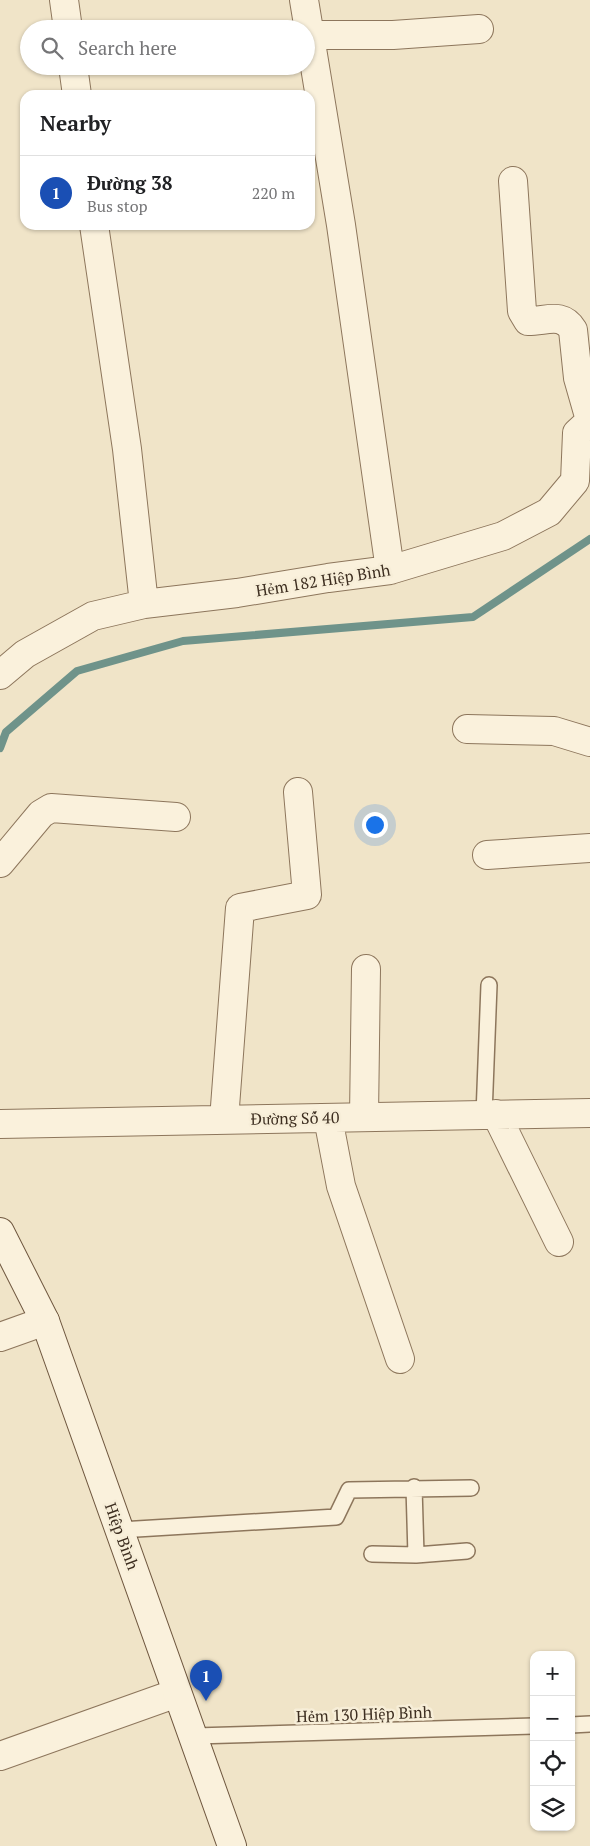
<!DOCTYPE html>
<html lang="en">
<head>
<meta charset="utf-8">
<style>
  body { margin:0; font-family:"PT Serif",serif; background:#f6f6f6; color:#202124 }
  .controls { position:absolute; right:15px; bottom:15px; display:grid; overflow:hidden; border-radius:10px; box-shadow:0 1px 4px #0004 }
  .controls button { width:45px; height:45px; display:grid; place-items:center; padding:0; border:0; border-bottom:1px solid #e0e0e0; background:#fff; color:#202124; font:25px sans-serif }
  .you { position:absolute; left:374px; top:824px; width:18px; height:18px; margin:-12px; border:4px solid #fff; border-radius:50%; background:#1a73e8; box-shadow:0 0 0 8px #1a73e833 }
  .badge { display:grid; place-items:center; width:32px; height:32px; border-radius:50%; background:#2563eb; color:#fff; font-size:16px; font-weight:700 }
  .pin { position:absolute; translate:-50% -41px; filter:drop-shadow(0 1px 2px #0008) }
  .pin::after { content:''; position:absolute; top:26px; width:18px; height:15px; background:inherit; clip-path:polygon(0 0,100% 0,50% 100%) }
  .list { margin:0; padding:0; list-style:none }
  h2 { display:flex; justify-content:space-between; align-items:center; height:65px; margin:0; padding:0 20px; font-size:21px }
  h2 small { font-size:16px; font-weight:400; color:#757577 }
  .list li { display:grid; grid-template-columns:32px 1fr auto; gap:15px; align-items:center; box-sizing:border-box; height:75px; padding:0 20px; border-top:1px solid #e0e0e0 }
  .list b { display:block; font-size:19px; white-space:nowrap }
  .list p { margin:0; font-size:16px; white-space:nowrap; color:#757577 }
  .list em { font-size:16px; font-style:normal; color:#757577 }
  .icon { flex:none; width:28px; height:28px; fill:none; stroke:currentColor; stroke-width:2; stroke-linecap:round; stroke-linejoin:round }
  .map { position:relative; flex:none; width:590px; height:1846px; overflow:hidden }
  .search { position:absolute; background:#fff; box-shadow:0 1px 4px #0004; left:20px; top:20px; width:295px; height:55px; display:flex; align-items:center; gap:12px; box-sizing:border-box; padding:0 18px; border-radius:28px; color:#757577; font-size:19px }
  .panel { position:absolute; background:#fff; box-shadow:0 1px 4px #0004; left:20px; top:90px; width:295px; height:140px; border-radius:15px }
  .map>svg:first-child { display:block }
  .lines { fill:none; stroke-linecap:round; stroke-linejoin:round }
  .stream { stroke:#6f938a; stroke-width:8 }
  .lane-casing { stroke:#8d765c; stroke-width:18 }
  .street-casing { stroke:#8d765c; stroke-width:30 }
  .secondary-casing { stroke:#6f573f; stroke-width:30 }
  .lane { stroke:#faf1dc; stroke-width:15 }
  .street { stroke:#faf1dc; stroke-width:28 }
  .secondary { stroke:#faf1dc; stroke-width:28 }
  .labels { text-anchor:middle; stroke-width:5; stroke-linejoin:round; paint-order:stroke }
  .street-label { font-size:16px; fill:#3d2e20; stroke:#f7eed8 }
</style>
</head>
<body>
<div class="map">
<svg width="590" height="1846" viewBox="0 0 590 1846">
  <rect width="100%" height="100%" fill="#f0e4c8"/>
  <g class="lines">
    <path class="stream" d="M 0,748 L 6,732 L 77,671 L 183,641 L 473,617 L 590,539"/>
    <defs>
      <path id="lane" d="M 484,1115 L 489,985
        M 414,1487 L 416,1555
        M 120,1530 L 336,1517 L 349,1490 L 471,1488
        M 372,1554 L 416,1555 L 467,1551
        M 571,1725 L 590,1724
        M 195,1736 L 534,1726"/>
      <path id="street" d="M 64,0 L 68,29
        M 304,0 L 341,225 L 390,570
        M 310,35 L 393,35 L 479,29
        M 73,66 L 77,95
        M 513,181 L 522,311 L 528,321 C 547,321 562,312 573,330 L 578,378 L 590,420
        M 94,225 L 127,449 L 144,604
        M 0,675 L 25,654 L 93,616 L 144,604 L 237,593 L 328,578 L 390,570 L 503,536 L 549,512 L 575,481 L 577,433 L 590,421
        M 467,729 L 554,731 L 590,742
        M 487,855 L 590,848
        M 0,863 L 41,814 L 51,808 L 176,817
        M 496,1114 L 559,1242
        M 364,1117 L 366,969
        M 328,1118 L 341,1186 L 400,1359
        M 224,1120 L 240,908 L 307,895 L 298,792
        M 0,1124 L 590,1113
        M 0,1337 L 45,1321
        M 0,1756 L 177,1693"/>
      <path id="secondary" d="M 0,1232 L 45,1321 L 232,1846"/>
    </defs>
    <use href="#lane" class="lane-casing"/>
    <use href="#street" class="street-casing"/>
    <use href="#secondary" class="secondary-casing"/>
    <use href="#lane" class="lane"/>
    <use href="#street" class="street"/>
    <use href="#secondary" class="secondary"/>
  </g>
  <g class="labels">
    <g class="street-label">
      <text transform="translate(323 580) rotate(-9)" y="6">Hẻm 182 Hiệp Bình</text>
      <text transform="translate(295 1118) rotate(-1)" y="6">Đường Số 40</text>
      <text transform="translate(122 1536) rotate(70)" y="6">Hiệp Bình</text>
      <text transform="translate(364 1714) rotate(-2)" y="6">Hẻm 130 Hiệp Bình</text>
    </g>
  </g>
</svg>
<div class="controls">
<button>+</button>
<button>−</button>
<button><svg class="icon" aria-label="locate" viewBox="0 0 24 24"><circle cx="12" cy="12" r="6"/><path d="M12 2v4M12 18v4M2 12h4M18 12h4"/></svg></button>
<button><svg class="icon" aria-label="layers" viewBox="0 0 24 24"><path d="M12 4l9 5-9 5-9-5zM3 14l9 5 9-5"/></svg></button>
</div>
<div class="you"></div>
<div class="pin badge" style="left:206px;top:1701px;background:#1a4fb4">1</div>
<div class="search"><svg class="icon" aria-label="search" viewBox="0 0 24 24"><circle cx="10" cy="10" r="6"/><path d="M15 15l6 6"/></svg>Search here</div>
<section class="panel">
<h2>Nearby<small></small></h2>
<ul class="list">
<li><span class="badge" style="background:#1a4fb4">1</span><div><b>Đường 38</b><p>Bus stop</p></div><em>220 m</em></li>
</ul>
</section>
</div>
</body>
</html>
